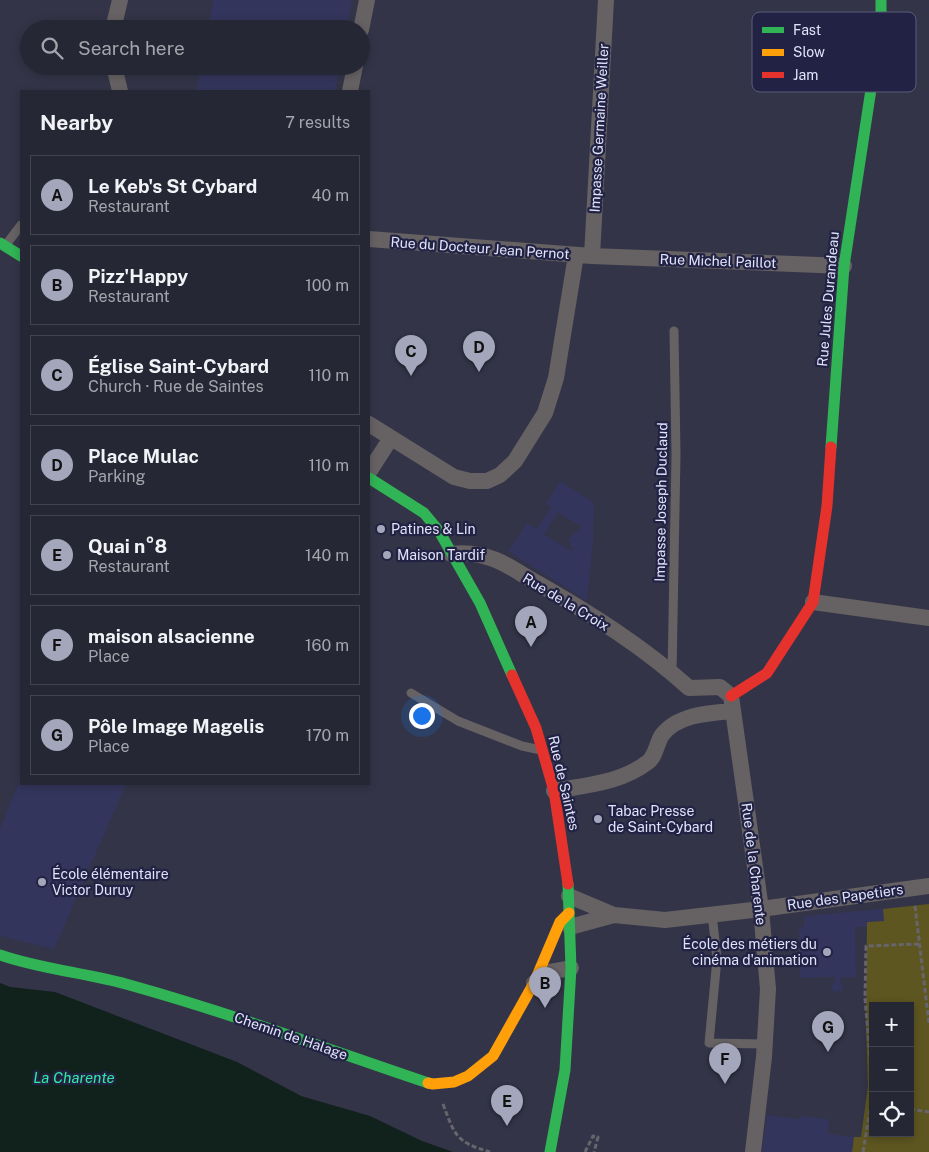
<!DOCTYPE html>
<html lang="en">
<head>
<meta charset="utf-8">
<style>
  body { margin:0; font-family:"Public Sans",sans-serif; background:#323341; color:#f1f3f6 }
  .controls { position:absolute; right:15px; bottom:15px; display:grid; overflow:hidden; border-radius:0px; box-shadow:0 2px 8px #0003 }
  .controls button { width:45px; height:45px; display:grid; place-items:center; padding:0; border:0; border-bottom:1px solid #424450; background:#262735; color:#f1f3f6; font:25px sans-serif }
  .you { position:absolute; left:421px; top:715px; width:18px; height:18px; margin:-12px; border:4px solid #fff; border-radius:50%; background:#1a73e8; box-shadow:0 0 0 8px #1a73e833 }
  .badge { display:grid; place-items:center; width:32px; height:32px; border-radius:50%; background:#a4a6bb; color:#111; font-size:16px; font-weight:700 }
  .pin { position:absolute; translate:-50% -41px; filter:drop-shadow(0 1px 2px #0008) }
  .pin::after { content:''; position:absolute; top:26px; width:18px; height:15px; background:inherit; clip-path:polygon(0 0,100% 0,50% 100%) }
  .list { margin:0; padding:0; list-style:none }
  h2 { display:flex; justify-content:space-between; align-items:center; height:65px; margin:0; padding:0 20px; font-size:21px }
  h2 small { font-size:16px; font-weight:400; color:#a4a5ad }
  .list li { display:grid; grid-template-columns:32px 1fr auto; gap:15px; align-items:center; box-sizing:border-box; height:80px; margin:0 10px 10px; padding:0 10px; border:1px solid #424450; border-radius:0px }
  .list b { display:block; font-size:19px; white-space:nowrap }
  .list p { margin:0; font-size:16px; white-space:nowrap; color:#a4a5ad }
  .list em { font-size:16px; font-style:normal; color:#a4a5ad }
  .icon { flex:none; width:28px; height:28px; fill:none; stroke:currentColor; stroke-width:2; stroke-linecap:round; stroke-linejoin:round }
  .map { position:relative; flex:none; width:929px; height:1152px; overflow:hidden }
  .search { position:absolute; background:#262735; box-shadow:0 2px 8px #0003; left:20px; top:20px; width:350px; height:55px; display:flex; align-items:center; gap:12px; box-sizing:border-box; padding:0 18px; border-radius:28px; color:#a4a5ad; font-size:19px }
  .panel { position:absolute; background:#262735; box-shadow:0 2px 8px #0003; left:20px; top:90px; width:350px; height:695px; border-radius:0px }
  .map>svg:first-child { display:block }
  .built { fill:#34355c; fill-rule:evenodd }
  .green { fill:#5d5620; fill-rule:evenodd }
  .water { fill:#11211b }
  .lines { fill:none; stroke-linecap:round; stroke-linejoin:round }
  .path { stroke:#67656b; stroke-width:3; stroke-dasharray:5 2.5; stroke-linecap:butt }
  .lane { stroke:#666163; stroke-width:9 }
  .street { stroke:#666163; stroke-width:16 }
  .fast { stroke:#30b455; stroke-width:11 }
  .slow { stroke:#ff9f0a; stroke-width:11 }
  .jam { stroke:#e5322d; stroke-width:11 }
  .poi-dot { fill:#a4a6bb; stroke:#224; stroke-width:2 }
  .labels { text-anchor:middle; stroke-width:4.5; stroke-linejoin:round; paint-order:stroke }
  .street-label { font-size:14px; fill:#e1e3fa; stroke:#224 }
  .poi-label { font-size:14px; fill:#e1e3fa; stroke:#224; text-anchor:start }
  .water-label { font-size:15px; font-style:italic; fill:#31eba3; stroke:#224 }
  .key { fill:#224; stroke:#5b5c7b; stroke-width:1 }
  .key-label { font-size:14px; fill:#e1e3fa }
</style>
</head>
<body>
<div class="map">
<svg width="929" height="1152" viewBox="0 0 929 1152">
  <rect width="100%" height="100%" fill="#333447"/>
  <path class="built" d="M 213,0 L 352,0 L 347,29 L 208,29 Z
    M 201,66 L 340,66 L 335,91 L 196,91 Z
    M 560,481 L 594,503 L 593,541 L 587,601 L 508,551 L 527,523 L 537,529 L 551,507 L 546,504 ZM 558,512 L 582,527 L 568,539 L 573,551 L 571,551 L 544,534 Z
    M 21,777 L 21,784 L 126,784 L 54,949 L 0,936 L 0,829 Z
    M 883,909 L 884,921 L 867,922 L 867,927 L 855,927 L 856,977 L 840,977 L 840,981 L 843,985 L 842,991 L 835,992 L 832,990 L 831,987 L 835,981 L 835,977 L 800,978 L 799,927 L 804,927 L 804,916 Z
    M 767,1115 L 799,1119 L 800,1116 L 829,1119 L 828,1134 L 854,1137 L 852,1152 L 762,1152 Z"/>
  <path class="green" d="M 929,904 L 929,1152 L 852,1152 L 854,1137 L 861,1137 L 868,1086 L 866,1026 L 867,922 L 884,921 L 883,909 ZM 873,1006 L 910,1006 L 910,1133 L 873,1133 Z"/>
  <path class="water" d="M 0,983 L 10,987 L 55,992 L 237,1062 L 301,1096 L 370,1116 L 422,1141 L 453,1152 L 0,1152 Z"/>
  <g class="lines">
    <path class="path" d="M 915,906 L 929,1024
      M 443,1104 C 455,1136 456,1142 490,1152
      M 910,1109 L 929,1112
      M 585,1152 L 593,1136 L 598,1137 L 594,1152
      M 863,1152 L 873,1092 L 865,998 L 866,946 L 919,944"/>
    <path class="lane" d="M 5,246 L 21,225
      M 672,673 L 676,455 L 674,331
      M 411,693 L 458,721 L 522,746 L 541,750
      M 712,914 L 717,959 L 709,1043 L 764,1044"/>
    <path class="street" d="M 113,29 L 120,0
      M 361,30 L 367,0
      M 114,66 L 120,91
      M 350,91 L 355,66
      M 369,239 L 592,256 L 844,266
      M 592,256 L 606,0
      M 369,424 L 454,477 L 470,481 L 487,481 L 500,475 L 515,461 L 545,413 L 556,378 L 576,255
      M 369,472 L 391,438
      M 451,554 C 467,552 481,554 496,560 C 511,566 525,577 539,584 C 591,614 644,647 689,688 L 720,687 L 731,696 L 761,909 L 768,989 L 764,1057 L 753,1152
      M 813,602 L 929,618
      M 554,791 C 586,785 621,783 648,762 C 656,756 657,742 662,735 C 678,714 710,713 733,711
      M 569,896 L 614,915 L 665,920 L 761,909 L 929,886
      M 570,927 L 614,915
      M 534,983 L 549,972 L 571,968"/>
    <path class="fast" d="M 0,243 L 21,256
      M 831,447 L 844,266 L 881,24 L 881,0
      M 369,478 L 424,513 L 439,531 L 480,603 L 512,675
      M 0,955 C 43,970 89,973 133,986 C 233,1014 330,1050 428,1083
      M 550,1152 L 565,1070 L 571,968 L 568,884"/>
    <path class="slow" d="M 428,1083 L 433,1084 L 454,1082 L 468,1076 L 493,1056 L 534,983 L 560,922 L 569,913"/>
    <path class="jam" d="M 512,675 L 536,728 L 554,791 L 568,884
      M 731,696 L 767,673 L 813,602 L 827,506 L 831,447"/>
  </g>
  <g class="poi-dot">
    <circle cx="381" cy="529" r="5"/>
    <circle cx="387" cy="555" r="5"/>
    <circle cx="598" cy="819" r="5"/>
    <circle cx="42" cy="882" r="5"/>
    <circle cx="827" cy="952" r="5"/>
  </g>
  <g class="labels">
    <g class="street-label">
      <text transform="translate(599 128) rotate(-87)" y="5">Impasse Germaine Weiller</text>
      <text transform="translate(480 248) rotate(4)" y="5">Rue du Docteur Jean Pernot</text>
      <text transform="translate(718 261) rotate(2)" y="5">Rue Michel Paillot</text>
      <text transform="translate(828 299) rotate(-85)" y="5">Rue Jules Durandeau</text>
      <text transform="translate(661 502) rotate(-89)" y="5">Impasse Joseph Duclaud</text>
      <text transform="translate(566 602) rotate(31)" y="5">Rue de la Croix</text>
      <text transform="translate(564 783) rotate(77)" y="5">Rue de Saintes</text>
      <text transform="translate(754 864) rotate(83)" y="5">Rue de la Charente</text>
      <text transform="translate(845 897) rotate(-8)" y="5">Rue des Papetiers</text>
      <text transform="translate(291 1036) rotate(19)" y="5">Chemin de Halage</text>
    </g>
    <g class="poi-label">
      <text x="391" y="534">Patines &amp; Lin</text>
      <text x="397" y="560">Maison Tardif</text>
      <text x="608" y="816">Tabac Presse<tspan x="608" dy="16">de Saint-Cybard</tspan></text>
      <text x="52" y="879">École élémentaire<tspan x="52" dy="16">Victor Duruy</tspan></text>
      <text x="817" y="949" text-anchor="end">École des métiers du<tspan x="817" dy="16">cinéma d'animation</tspan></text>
    </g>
    <g class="water-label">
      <text x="74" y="1083">La Charente</text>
    </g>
  </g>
  <rect x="752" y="12" width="164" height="80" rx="8" class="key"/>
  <rect x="762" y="27" width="22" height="6" fill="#30b455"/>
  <rect x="762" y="49" width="22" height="7" fill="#ff9f0a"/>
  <rect x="762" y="72" width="22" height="6" fill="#e5322d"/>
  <g class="key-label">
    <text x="793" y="35">Fast</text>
    <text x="793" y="57">Slow</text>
    <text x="793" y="80">Jam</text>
  </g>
</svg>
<div class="controls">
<button>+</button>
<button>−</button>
<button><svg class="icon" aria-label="locate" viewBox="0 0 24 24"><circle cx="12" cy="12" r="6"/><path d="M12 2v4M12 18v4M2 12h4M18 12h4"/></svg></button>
</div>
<div class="you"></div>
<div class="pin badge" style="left:531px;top:647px">A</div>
<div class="pin badge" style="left:545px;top:1008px">B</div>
<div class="pin badge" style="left:411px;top:376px">C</div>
<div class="pin badge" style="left:479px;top:372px">D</div>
<div class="pin badge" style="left:507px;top:1126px">E</div>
<div class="pin badge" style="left:725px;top:1084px">F</div>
<div class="pin badge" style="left:828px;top:1052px">G</div>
<div class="search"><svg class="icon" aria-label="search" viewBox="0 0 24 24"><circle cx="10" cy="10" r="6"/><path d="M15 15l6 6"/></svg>Search here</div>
<section class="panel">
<h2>Nearby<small>7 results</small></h2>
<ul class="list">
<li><span class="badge">A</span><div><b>Le Keb's St Cybard</b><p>Restaurant</p></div><em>40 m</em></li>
<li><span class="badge">B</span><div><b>Pizz'Happy</b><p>Restaurant</p></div><em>100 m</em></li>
<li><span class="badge">C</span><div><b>Église Saint-Cybard</b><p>Church · Rue de Saintes</p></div><em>110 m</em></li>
<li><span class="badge">D</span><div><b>Place Mulac</b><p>Parking</p></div><em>110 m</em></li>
<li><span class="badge">E</span><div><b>Quai n°8</b><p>Restaurant</p></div><em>140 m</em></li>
<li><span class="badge">F</span><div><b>maison alsacienne</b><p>Place</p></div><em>160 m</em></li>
<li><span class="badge">G</span><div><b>Pôle Image Magelis</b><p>Place</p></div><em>170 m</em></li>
</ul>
</section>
</div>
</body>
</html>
